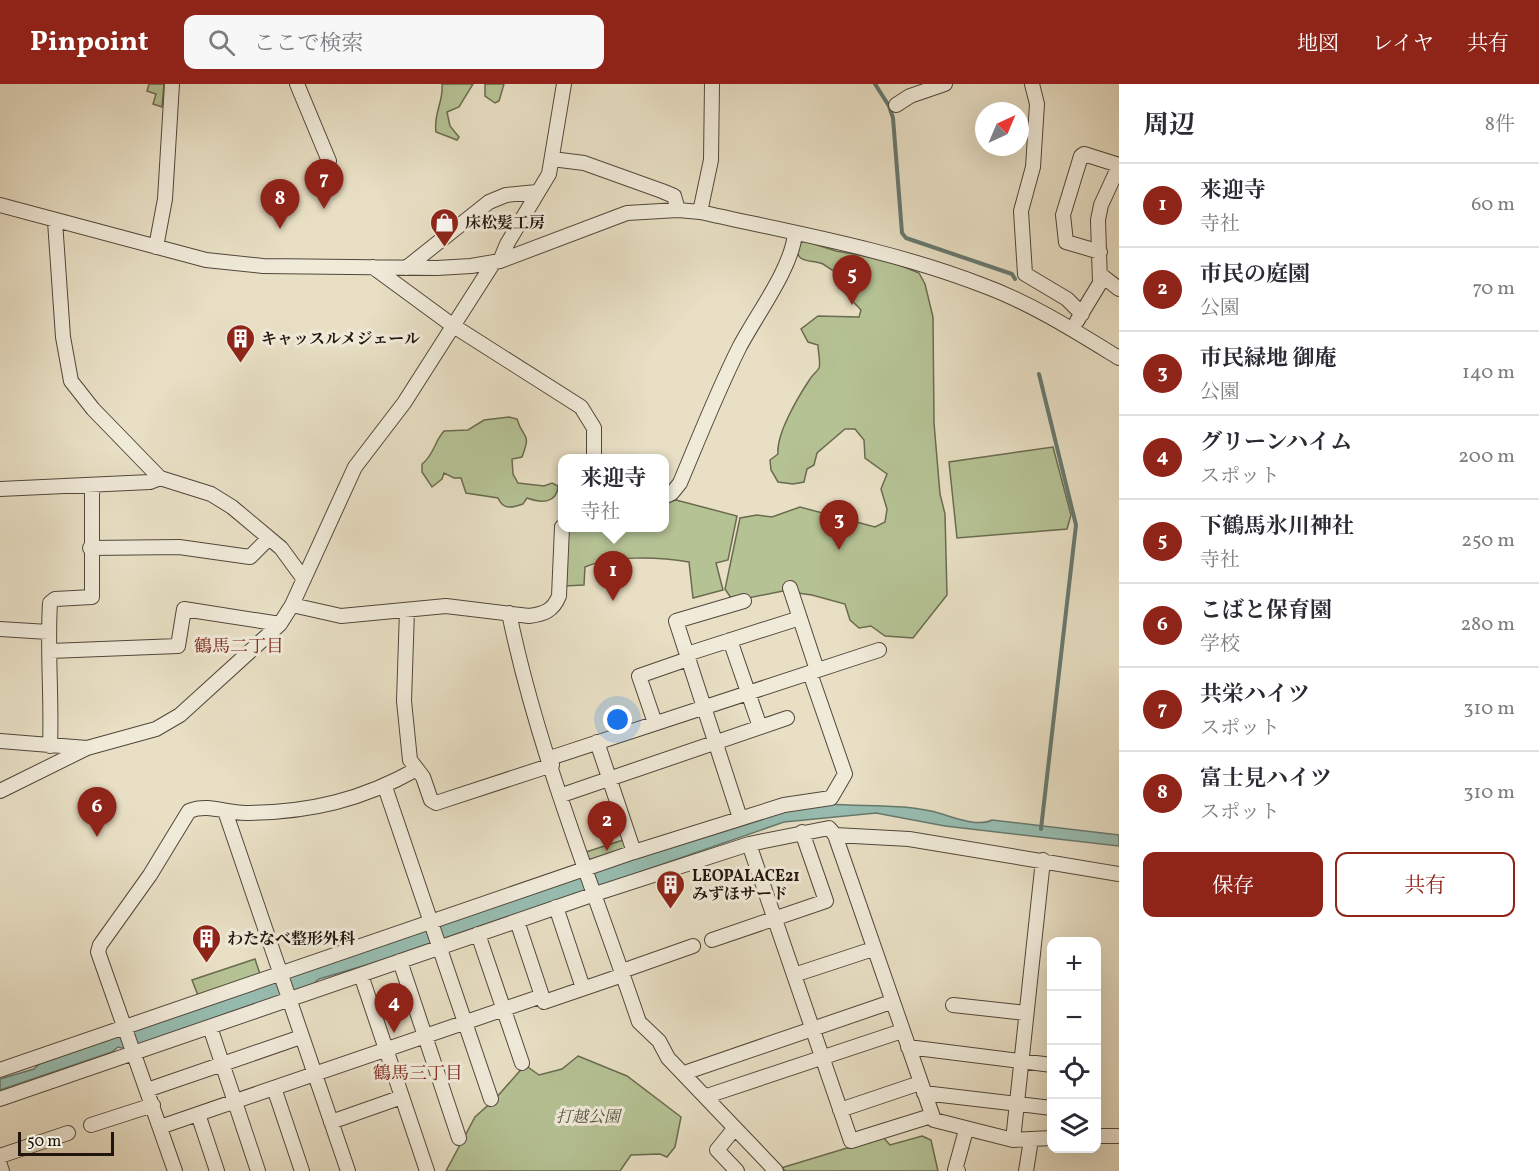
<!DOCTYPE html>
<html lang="ja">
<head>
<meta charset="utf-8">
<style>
  body { margin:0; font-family:Vollkorn,"Noto Serif JP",serif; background:#f7f7f7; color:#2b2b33 }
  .controls { position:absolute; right:18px; bottom:18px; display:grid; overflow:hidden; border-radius:12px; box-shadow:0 6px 24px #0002 }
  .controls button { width:54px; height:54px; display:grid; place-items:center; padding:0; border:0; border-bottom:2px solid #e1e1e2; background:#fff; color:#2b2b33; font:30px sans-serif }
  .compass { position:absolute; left:975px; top:18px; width:54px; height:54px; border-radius:50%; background:#fff; box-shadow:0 6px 24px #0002; rotate:44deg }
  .scale { position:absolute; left:18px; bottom:15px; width:96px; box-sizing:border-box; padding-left:6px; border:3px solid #20140d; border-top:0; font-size:16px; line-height:21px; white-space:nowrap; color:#20140d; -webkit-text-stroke:4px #f0ead9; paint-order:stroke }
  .you { position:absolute; left:618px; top:636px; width:21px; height:21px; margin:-15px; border:4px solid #fff; border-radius:50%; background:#1a73e8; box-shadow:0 0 0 9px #1a73e833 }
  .badge { display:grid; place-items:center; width:39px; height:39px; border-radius:50%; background:#8f2418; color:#fff; font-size:20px; font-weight:700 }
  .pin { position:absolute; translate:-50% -50px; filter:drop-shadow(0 2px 3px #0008) }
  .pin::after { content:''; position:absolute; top:32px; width:21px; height:18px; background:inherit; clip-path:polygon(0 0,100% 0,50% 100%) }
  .popup { position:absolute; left:558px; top:370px; width:111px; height:78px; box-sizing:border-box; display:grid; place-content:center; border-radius:12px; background:#fff; filter:drop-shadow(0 2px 4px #0005); font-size:20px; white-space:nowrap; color:#7c7c81 }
  .popup b { font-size:22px; color:#2b2b33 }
  .popup::after { content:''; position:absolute; left:50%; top:100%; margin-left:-12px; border:12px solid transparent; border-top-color:#fff }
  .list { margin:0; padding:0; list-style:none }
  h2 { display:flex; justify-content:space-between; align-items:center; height:78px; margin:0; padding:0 24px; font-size:26px }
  h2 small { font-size:20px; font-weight:400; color:#7c7c81 }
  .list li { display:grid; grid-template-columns:39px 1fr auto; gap:18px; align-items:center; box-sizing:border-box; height:84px; padding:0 24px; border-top:2px solid #e1e1e2 }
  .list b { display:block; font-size:22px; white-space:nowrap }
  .list p { margin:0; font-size:20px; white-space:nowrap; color:#7c7c81 }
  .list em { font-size:20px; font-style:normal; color:#7c7c81 }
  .actions { display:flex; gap:12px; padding:18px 24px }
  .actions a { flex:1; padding:14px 0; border:2px solid #8f2418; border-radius:12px; text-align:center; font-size:21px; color:#8f2418 }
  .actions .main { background:#8f2418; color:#fff }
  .icon { flex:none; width:33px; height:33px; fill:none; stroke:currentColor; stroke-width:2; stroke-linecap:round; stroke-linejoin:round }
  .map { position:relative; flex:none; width:1119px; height:1087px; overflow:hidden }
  header { display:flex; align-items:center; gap:36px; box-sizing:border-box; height:84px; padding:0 30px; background:#8f2418; color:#fff }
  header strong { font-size:28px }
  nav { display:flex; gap:33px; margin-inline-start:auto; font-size:21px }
  .search { width:420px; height:54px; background:#f7f7f7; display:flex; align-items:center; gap:15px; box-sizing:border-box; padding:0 21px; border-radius:12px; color:#7c7c81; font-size:22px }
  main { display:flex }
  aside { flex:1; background:#fff }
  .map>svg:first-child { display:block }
  .green { fill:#b5c294; stroke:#6a6b50; stroke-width:1.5 }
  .water { fill:#97bdb1; stroke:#67796f; stroke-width:1.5 }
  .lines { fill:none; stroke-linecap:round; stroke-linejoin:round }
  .stream { stroke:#67796f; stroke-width:4 }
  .minor-casing { stroke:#52473b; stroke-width:16 }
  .minor { stroke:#f0ead9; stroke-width:14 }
  .labels { text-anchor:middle; stroke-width:6; stroke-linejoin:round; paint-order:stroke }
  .poi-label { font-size:16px; font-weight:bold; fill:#20140d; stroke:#f0ead9; text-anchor:start }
  .park-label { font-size:16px; font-style:italic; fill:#54513c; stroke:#f0ead9 }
  .neighbourhood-label { font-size:18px; fill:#7a1f14; stroke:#f0ead9 }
</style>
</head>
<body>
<header>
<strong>Pinpoint</strong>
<div class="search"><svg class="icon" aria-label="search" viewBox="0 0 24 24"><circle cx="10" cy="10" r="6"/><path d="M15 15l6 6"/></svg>ここで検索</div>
<nav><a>地図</a><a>レイヤ</a><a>共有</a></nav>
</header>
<main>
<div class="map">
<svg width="1119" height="1087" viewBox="0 0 1119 1087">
  <rect width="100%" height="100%" fill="#e8dfc4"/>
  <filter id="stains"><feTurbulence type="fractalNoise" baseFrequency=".00333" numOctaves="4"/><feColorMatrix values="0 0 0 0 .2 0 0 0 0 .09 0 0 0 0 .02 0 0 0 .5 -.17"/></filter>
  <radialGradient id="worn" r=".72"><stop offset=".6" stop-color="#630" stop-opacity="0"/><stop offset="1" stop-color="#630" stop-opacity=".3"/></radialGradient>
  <path class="green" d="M 149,0 L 164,0 L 162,23 L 153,20 L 156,10 L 147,7 Z
    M 442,0 L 473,0 L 459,23 L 447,28 L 450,42 L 459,53 L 457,56 L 436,48 C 433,31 444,16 442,0 Z
    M 485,0 L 504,0 L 499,17 L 495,19 L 485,12 Z
    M 805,157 L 836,167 L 887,176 L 919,189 L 925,200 L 933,233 L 934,339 L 940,410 L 945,430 L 947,511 L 913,554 L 885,552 L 871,542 L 859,544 L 850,536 L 845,520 L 812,511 L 783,507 L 733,517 L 725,505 L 740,434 L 757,431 L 772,433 L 800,423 L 875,443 L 885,438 L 887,425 L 881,405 L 887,390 L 865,374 L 864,356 L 855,345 L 845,345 L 817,369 L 814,381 L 807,385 L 804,398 L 793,400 L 778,398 L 771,386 L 770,376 L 778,370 C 776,350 798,313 810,295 C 812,291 817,288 819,284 C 821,279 818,268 818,261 L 808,258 L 801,245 L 818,232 L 859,233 L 861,226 L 841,205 L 844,190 C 834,189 831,185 823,180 C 812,175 792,181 799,159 Z
    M 509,333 L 517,335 C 523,356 532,347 522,373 L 512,375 L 513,390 L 518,399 L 544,402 L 552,399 L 558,402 C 557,420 541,419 527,414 L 523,420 C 512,424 503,426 498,414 L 466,409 L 461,394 L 454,394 L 444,389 L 442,395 L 432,403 L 422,388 L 422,380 C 434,371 434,358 444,347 L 468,346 L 484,336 Z
    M 1053,363 L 1071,431 L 1067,445 L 957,454 L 949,378 Z
    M 676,416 L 737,432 L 728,476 L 716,479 L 723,506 L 693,514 L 689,478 C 660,473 612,471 585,483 L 584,501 L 564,502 L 567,444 L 664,444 L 664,419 Z
    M 626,755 L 627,765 L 592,777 L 589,776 L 586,768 Z
    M 255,875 L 261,893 L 199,914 L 192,896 Z
    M 578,972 L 627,992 L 681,1033 L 675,1063 L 667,1073 L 660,1070 L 631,1071 L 620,1087 L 446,1087 L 475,1033 L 495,1015 L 525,981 L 539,991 L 562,985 Z
    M 922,1052 L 931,1056 L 938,1087 L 786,1087 L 781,1084 L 883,1053 L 890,1061 Z"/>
  <path class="water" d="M 829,720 C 865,723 906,719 942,730 C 955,734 979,743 992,736 L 1119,751 L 1119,762 L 945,742 L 876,729 L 784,738 L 400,871 L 319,895 L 313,900 L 126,965 L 118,963 L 112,968 L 0,1006 L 0,995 L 34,985 L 39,980 L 117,950 L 764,730 Z"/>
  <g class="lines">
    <path class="stream" d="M 875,0 L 889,22 L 893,34 L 902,149 L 906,154 L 1012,190 L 1015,195
      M 1039,290 L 1076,441 L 1041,745"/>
    <defs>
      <path id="minor" d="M 297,0 L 329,77
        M 1032,0 L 1037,20 L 1033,83 L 1021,127 L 1025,190 L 1067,215 L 1082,230
        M 896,21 L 910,12 L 945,0
        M 552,75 L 584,79 L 662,107 L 674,112 L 678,126
        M 0,121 L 206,176 L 263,182 L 437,184 L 471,182 L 500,177 L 627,129 L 678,126 L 700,128 C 794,149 892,166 982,201 C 1031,219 1075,247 1119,274
        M 700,128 L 711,76 L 712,0
        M 55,137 L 63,253 L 71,297 L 93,325 L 160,394 L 211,410 L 232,423 L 281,464 L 303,494
        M 156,163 L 165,115 L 172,0
        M 1100,168 L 1066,158 L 1063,131 L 1081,72 L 1084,70 L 1119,81
        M 500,177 L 507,160 L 549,90 L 564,0
        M 373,183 L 452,241 L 581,323 L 594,344 L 594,374
        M 406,184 L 489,118 L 506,111 L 537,108
        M 1101,191 L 1119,205
        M 1077,237 L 1100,199 L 1098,136 L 1101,121 L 1119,82
        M 0,405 L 150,398 L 160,394
        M 664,413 L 672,409 L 680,399 C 699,354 717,308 739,264 C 756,231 791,186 795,150
        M 90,464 L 179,463 L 250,473 L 269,454
        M 790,504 L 817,586
        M 292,521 L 341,532 L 446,522 L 529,532 C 544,530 553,527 559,512 L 562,443
        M 407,526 L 404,617 L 410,676 L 423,693 L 431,716 L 436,719 L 552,681
        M 509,529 C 537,666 594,805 639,938 L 659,957 L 668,974 L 776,1087
        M 0,545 L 48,548
        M 730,556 L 760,643
        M 50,567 L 178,562 L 184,525 L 280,540
        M 687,570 L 800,534
        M 655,639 L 639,592 L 688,575
        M 0,657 L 87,664 L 156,645 L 180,631 L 280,540 L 292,521 L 355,383 L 404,319 L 494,178
        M 597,658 L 634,768
        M 50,662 C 52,614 47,567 50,519 L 55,515 L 92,513 L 92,401
        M 550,674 L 879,566
        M 385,703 L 491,1015
        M 0,707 L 87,664
        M 562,711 L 787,634
        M 225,727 L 348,1087
        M 740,734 L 676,537 L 744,517
        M 835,751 L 909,755 L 1119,790
        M 749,760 L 851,1057 L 931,1032
        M 556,823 L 583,904
        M 517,837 L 544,918 L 623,891
        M 478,850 L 522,979
        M 712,856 L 826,817 L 802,748
        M 400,877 L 459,1054
        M 622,887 L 693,862
        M 361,891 L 427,1087
        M 794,891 L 873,865
        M 953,921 L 1026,929
        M 210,943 L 258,1087
        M 908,963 L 1052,981
        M 0,986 L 634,768 L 784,721 L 831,714 L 845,690 L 810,589
        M 684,989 L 891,918
        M 274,1004 L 302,1087
        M 147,1006 L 301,953
        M 924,1009 L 1052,1024
        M 707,1012 L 902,947
        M 0,1015 L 595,810 L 749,760 L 829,744 L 835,751 L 934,1036 L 1013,1056 L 1052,1054
        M 840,1026 L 920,999
        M 198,1030 L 217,1087
        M 331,1038 L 402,1013
        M 91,1041 L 153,1021
        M 160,1043 L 542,912
        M 734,1045 L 717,1066 L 737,1087
        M 1096,1052 L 1119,1052
        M 1013,1056 L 1043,776
        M 0,1072 L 68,1049
        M 0,1081 L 2,1087
        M 175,1087 L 98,868 L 100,861 L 150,791 L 189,727 C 210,719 226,730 248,729 C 311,728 362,716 417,685
        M 958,1087 L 955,1086 L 966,1046
        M 1026,1087 L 1031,1056"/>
    </defs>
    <use href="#minor" class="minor-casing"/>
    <use href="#minor" class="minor"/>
  </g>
  <defs>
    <symbol id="shop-pin" viewBox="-11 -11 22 30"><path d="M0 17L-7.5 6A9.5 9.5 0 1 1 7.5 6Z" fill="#8f2418" stroke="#f0ead9"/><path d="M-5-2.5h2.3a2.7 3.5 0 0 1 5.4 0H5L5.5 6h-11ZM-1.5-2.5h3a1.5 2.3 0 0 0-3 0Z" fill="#fff"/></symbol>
    <symbol id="building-pin" viewBox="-11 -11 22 30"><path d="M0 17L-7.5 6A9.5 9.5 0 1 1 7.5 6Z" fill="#8f2418" stroke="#f0ead9"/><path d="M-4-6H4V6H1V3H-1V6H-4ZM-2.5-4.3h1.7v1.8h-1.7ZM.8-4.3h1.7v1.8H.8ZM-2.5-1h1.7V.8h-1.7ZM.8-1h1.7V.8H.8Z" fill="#fff"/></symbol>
  </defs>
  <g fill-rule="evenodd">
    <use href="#shop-pin" x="428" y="122" width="33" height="45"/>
    <use href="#building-pin" x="224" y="238" width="33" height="45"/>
    <use href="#building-pin" x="654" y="784" width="33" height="45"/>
    <use href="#building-pin" x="190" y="838" width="33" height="45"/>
  </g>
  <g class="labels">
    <g class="poi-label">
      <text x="465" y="144">床松髪工房</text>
      <text x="261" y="260">キャッスルメジェール</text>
      <text x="692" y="797">LEOPALACE21<tspan x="692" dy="18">みずほサード</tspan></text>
      <text x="227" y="860">わたなべ整形外科</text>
    </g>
    <g class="park-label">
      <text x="588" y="1038">打越公園</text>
    </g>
    <g class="neighbourhood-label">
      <text x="239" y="568">鶴馬二丁目</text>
      <text x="418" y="995">鶴馬三丁目</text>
    </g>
  </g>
  <rect width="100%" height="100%" filter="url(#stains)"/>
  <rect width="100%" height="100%" fill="url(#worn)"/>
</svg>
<div class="controls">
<button>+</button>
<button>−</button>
<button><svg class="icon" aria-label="locate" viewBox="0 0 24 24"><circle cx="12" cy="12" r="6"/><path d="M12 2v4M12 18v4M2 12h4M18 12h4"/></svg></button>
<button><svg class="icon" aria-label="layers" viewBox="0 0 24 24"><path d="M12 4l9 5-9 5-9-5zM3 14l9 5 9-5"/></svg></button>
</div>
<svg class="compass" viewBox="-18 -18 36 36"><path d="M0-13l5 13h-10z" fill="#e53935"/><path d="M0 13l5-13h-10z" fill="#7c7c81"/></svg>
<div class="scale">50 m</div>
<div class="you"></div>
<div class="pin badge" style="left:613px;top:517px">1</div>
<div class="popup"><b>来迎寺</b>寺社</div>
<div class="pin badge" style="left:607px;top:767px">2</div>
<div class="pin badge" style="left:839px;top:466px">3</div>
<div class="pin badge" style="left:394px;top:949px">4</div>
<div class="pin badge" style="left:852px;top:221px">5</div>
<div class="pin badge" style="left:97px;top:753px">6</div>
<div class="pin badge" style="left:324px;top:125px">7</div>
<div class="pin badge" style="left:280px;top:145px">8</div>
</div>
<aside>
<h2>周辺<small>8件</small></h2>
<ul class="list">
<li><span class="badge">1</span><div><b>来迎寺</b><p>寺社</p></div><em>60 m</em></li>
<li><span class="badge">2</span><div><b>市民の庭園</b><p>公園</p></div><em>70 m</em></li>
<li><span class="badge">3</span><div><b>市民緑地 御庵</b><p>公園</p></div><em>140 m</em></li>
<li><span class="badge">4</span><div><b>グリーンハイム</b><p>スポット</p></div><em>200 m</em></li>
<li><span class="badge">5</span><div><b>下鶴馬氷川神社</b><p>寺社</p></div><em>250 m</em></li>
<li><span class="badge">6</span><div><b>こばと保育園</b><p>学校</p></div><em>280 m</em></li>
<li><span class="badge">7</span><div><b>共栄ハイツ</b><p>スポット</p></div><em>310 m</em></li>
<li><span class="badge">8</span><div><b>富士見ハイツ</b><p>スポット</p></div><em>310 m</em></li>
</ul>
<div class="actions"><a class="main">保存</a><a>共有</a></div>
</aside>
</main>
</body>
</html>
